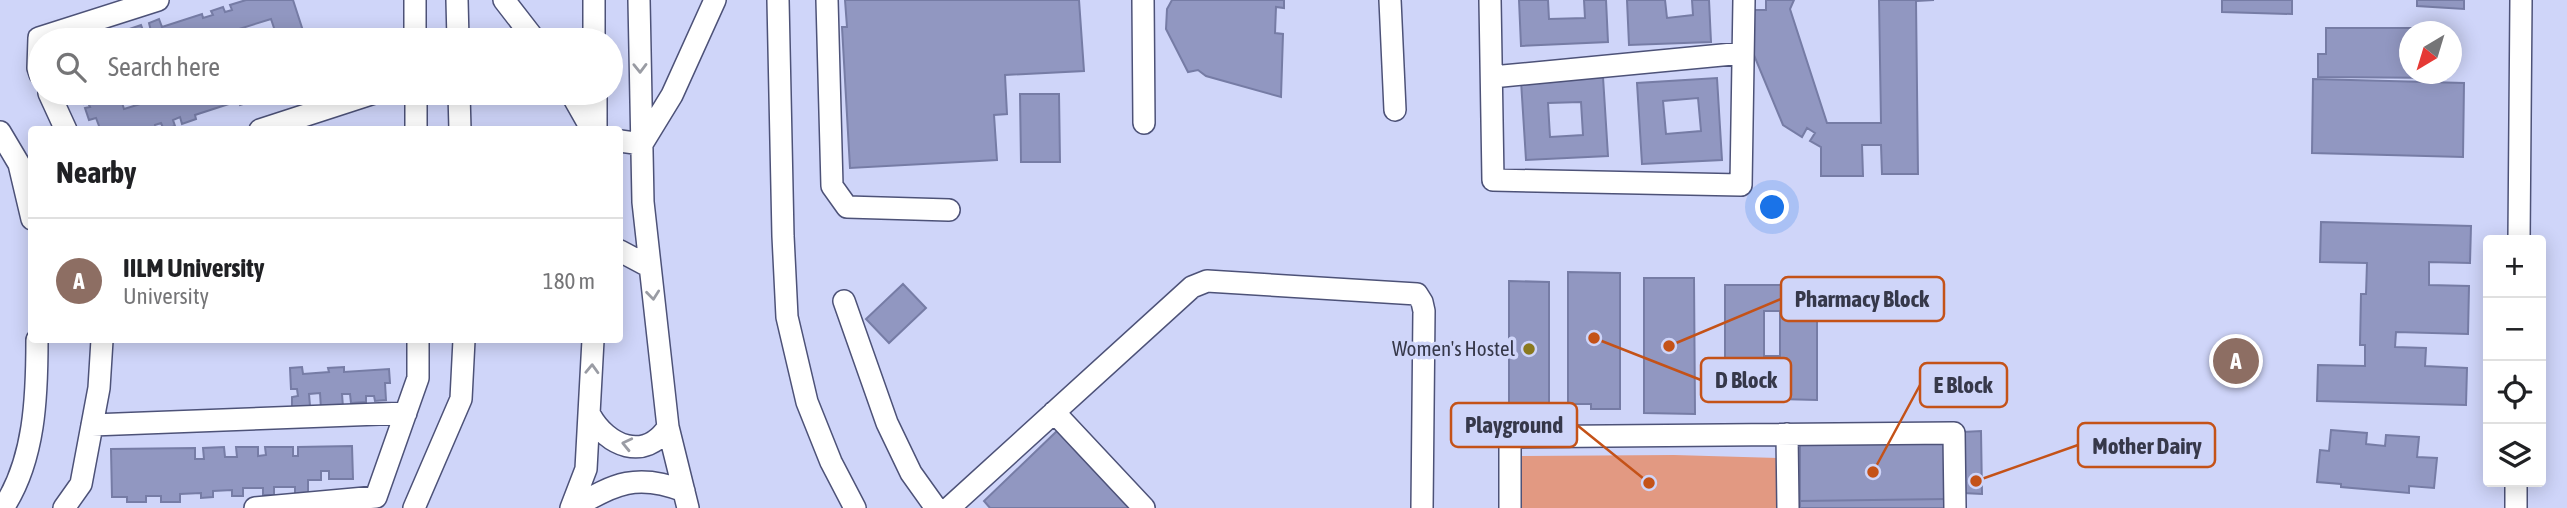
<!DOCTYPE html>
<html lang="en">
<head>
<meta charset="utf-8">
<style>
  body { margin:0; font-family:"Asap Condensed",sans-serif; background:#f2f2f2; color:#202124 }
  .controls { position:absolute; right:21px; bottom:21px; display:grid; overflow:hidden; border-radius:7px; box-shadow:0 4px 18px #0003 }
  .controls button { width:63px; height:63px; display:grid; place-items:center; padding:0; border:0; border-bottom:2px solid #e0e0e0; background:#fff; color:#202124; font:35px sans-serif }
  .compass { position:absolute; left:2399px; top:21px; width:63px; height:63px; border-radius:50%; background:#fff; box-shadow:0 4px 18px #0003; rotate:218deg }
  .you { position:absolute; left:1773px; top:208px; width:24px; height:24px; margin:-18px; border:5px solid #fff; border-radius:50%; background:#1a73e8; box-shadow:0 0 0 10px #1a73e833 }
  .badge { display:grid; place-items:center; width:46px; height:46px; border-radius:50%; background:#ea580c; color:#fff; font-size:23px; font-weight:700 }
  .pin { position:absolute; translate:-50% -50%; border:4px solid #fff; box-shadow:0 2px 7px #0006 }
  .list { margin:0; padding:0; list-style:none }
  h2 { display:flex; justify-content:space-between; align-items:center; height:91px; margin:0; padding:0 28px; font-size:30px }
  h2 small { font-size:23px; font-weight:400; color:#757577 }
  .list li { display:grid; grid-template-columns:46px 1fr auto; gap:21px; align-items:center; box-sizing:border-box; height:126px; padding:0 28px; border-top:2px solid #e0e0e0 }
  .list b { display:block; font-size:26px; white-space:nowrap }
  .list p { margin:0; font-size:23px; white-space:nowrap; color:#757577 }
  .list em { font-size:23px; font-style:normal; color:#757577 }
  .icon { flex:none; width:38px; height:38px; fill:none; stroke:currentColor; stroke-width:2; stroke-linecap:round; stroke-linejoin:round }
  .map { position:relative; flex:none; width:2567px; height:508px; overflow:hidden }
  .search { position:absolute; background:#fff; box-shadow:0 4px 18px #0003; left:28px; top:28px; width:595px; height:77px; display:flex; align-items:center; gap:18px; box-sizing:border-box; padding:0 24px; border-radius:38px; color:#757577; font-size:26px }
  .panel { position:absolute; background:#fff; box-shadow:0 4px 18px #0003; left:28px; top:126px; width:595px; height:217px; border-radius:7px }
  .map>svg:first-child { display:block }
  .green { fill:#e29982 }
  .building { fill:#9197c1; stroke:#767ca5; stroke-width:2; fill-rule:evenodd }
  .lines { fill:none; stroke-linecap:round; stroke-linejoin:round }
  .minor-casing { stroke:#4d5278; stroke-width:24 }
  .minor { stroke:#fff; stroke-width:21 }
  .oneway { stroke:#9a9ca4 }
  .poi-dot { fill:#8a791e; stroke:#cfd5f9; stroke-width:2.5 }
  .labels { text-anchor:middle; stroke-width:7; stroke-linejoin:round; paint-order:stroke }
  .poi-label { font-size:21px; fill:#36384a; stroke:#cfd5f9; text-anchor:end }
  .leader { fill:none; stroke:#c45218; stroke-width:2.5 }
  .callout-dot { fill:#c45218; stroke:#cfd5f9; stroke-width:2.5 }
  .callout { fill:#cfd5f9; stroke:#c45218; stroke-width:2.5 }
  .callout-label { font-size:23px; text-anchor:middle; font-weight:bold; fill:#36384a }
</style>
</head>
<body>
<div class="map">
<svg width="2567" height="508" viewBox="0 0 2567 508">
  <rect width="100%" height="100%" fill="#cfd5f9"/>
  <path class="green" d="M 1674,455 L 1778,458 L 1776,508 L 1521,508 L 1521,456 Z"/>
  <path class="building" d="M 246,0 L 293,0 L 306,40 L 278,40 L 271,19 L 223,34 L 225,40 L 111,40 L 110,35 L 122,32 L 124,39 L 132,36 L 129,29 L 141,25 L 144,33 L 151,31 L 149,23 L 159,19 L 162,27 L 202,14 L 203,18 L 213,15 L 211,11 L 223,7 L 225,12 L 232,10 L 230,5 Z
    M 845,0 L 1079,0 L 1084,71 L 1005,75 L 1007,114 L 994,115 L 997,160 L 850,168 L 842,27 L 847,27 Z
    M 1172,0 L 1284,0 L 1284,8 L 1276,7 L 1275,33 L 1283,34 L 1281,97 L 1206,76 L 1198,70 L 1188,72 L 1166,29 L 1167,9 Z
    M 1519,0 L 1548,0 L 1549,19 L 1585,18 L 1584,0 L 1606,0 L 1608,42 L 1521,46 Z
    M 1627,0 L 1665,0 L 1667,18 L 1693,15 L 1692,0 L 1709,0 L 1711,42 L 1629,45 Z
    M 1766,0 L 1794,0 L 1790,9 L 1827,123 L 1881,123 L 1879,0 L 1934,0 L 1916,1 L 1918,174 L 1882,174 L 1881,145 L 1862,145 L 1863,176 L 1821,176 L 1821,147 L 1810,141 L 1815,133 L 1807,128 L 1802,137 L 1783,125 L 1751,48 L 1751,10 L 1766,10 Z
    M 2222,0 L 2292,0 L 2292,14 L 2222,12 Z
    M 2417,0 L 2464,0 L 2464,9 L 2417,6 Z
    M 2326,28 L 2447,28 L 2447,32 L 2410,32 L 2410,74 L 2447,74 L 2447,78 L 2318,77 L 2318,54 L 2326,54 Z
    M 1603,77 L 1608,156 L 1526,160 L 1521,81 ZM 1581,102 L 1583,135 L 1550,137 L 1548,103 Z
    M 1717,78 L 1722,160 L 1642,164 L 1637,83 ZM 1698,98 L 1701,131 L 1666,134 L 1663,101 Z
    M 2313,79 L 2464,83 L 2463,157 L 2312,153 Z
    M 80,93 L 119,93 L 124,109 L 176,93 L 250,93 L 252,101 L 240,105 L 238,101 L 195,115 L 196,119 L 182,124 L 180,117 L 173,120 L 175,126 L 164,130 L 161,123 L 155,125 L 156,130 L 92,130 L 99,126 L 96,118 L 89,120 L 85,108 L 90,107 L 88,103 L 84,104 Z
    M 256,93 L 270,93 L 271,95 L 259,99 Z
    M 1020,94 L 1059,94 L 1060,162 L 1021,162 Z
    M 2321,222 L 2471,226 L 2470,263 L 2429,262 L 2429,285 L 2469,286 L 2468,334 L 2396,332 L 2395,347 L 2426,348 L 2425,366 L 2467,368 L 2466,405 L 2317,401 L 2318,365 L 2365,366 L 2365,345 L 2360,345 L 2361,294 L 2366,294 L 2367,263 L 2320,262 Z
    M 1568,272 L 1620,273 L 1620,409 L 1591,409 L 1591,404 L 1568,404 Z
    M 1644,278 L 1694,278 L 1695,414 L 1644,413 Z
    M 1509,281 L 1549,282 L 1549,417 L 1509,416 Z
    M 903,284 L 926,308 L 889,343 L 866,319 Z
    M 1725,285 L 1817,285 L 1817,400 L 1774,399 L 1774,389 L 1755,389 L 1755,399 L 1725,399 ZM 1764,311 L 1780,311 L 1780,356 L 1764,356 Z
    M 302,367 L 303,374 L 329,372 L 328,368 L 344,367 L 344,372 L 389,369 L 390,383 L 385,383 L 386,400 L 375,401 L 374,396 L 366,396 L 366,402 L 351,403 L 350,394 L 342,394 L 343,407 L 321,409 L 320,393 L 309,394 L 310,406 L 292,411 L 292,397 L 298,396 L 297,389 L 291,389 L 290,368 Z
    M 1058,430 L 1134,508 L 990,508 L 984,501 Z
    M 2331,430 L 2367,433 L 2366,444 L 2385,446 L 2386,435 L 2419,437 L 2417,457 L 2437,458 L 2434,488 L 2409,486 L 2409,493 L 2341,487 L 2341,484 L 2317,482 L 2320,450 L 2329,451 Z
    M 1981,431 L 1982,494 L 1963,493 L 1963,432 Z
    M 1944,443 L 1946,499 L 1800,501 L 1800,445 Z
    M 352,446 L 353,479 L 329,479 L 329,471 L 321,471 L 321,480 L 308,480 L 308,493 L 295,494 L 295,487 L 274,487 L 274,495 L 263,495 L 263,488 L 243,488 L 243,496 L 232,496 L 232,490 L 213,491 L 213,497 L 201,498 L 201,493 L 180,494 L 180,502 L 161,502 L 161,496 L 146,496 L 146,502 L 127,502 L 127,497 L 112,497 L 111,449 L 195,448 L 195,459 L 204,459 L 203,448 L 224,447 L 225,457 L 237,457 L 236,447 L 258,447 L 258,456 L 266,455 L 265,447 L 293,447 L 293,456 L 298,456 L 298,447 Z
    M 1946,499 L 1946,508 L 1800,508 L 1800,501 Z"/>
  <g class="lines">
    <defs>
      <path id="minor" d="M 415,0 L 415,40
        M 457,0 L 458,40
        M 504,0 L 535,40
        M 594,0 L 594,40
        M 639,0 L 643,202 L 668,427 L 688,508
        M 778,0 L 783,236 L 787,317 L 807,402 L 831,462 L 855,508
        M 827,0 L 832,186 L 847,207 L 949,210
        M 1143,0 L 1144,123
        M 1390,0 L 1395,110
        M 1490,0 L 1493,180 L 1741,185 L 1744,0
        M 40,74 L 38,68 L 39,38 L 158,0
        M 1492,77 L 1743,53
        M 49,93 L 66,130
        M 416,93 L 416,130
        M 459,93 L 460,130
        M 571,93 L 592,130
        M 596,93 L 596,130
        M 260,130 L 374,93
        M 0,132 L 19,164 L 32,219
        M 620,141 L 642,144 L 672,95 L 715,0
        M 2519,240 L 2521,0
        M 620,251 L 650,267
        M 844,301 L 887,423 L 911,473 L 936,508
        M 1054,412 L 1144,508
        M 590,415 C 607,446 645,462 668,427
        M 92,425 L 406,413
        M 1787,434 L 1788,508
        M 3,508 C 35,460 37,396 37,340
        M 64,508 L 81,484 L 99,388 L 102,340
        M 255,508 L 376,497 L 418,378 L 418,340
        M 414,508 L 461,399 L 464,340
        M 571,508 L 586,469 L 593,340
        M 574,508 C 614,483 638,473 684,491
        M 949,508 L 1192,287 L 1207,281 L 1417,294 L 1422,302 L 1424,311 L 1422,508
        M 1510,508 L 1510,437 L 1954,433 L 1955,508
        M 2516,508 L 2516,482"/>
    </defs>
    <use href="#minor" class="minor-casing"/>
    <use href="#minor" class="minor"/>
  </g>
  <defs><path id="oneway-chevron" d="M-2-3.5L2.5 0L-2 3.5" fill="none" stroke-width="1.6" stroke-linecap="round" stroke-linejoin="round" transform="scale(1.75)"/></defs>
  <g class="oneway">
    <use href="#oneway-chevron" transform="translate(640 68) rotate(89)"/>
    <use href="#oneway-chevron" transform="translate(653 295) rotate(84)"/>
    <use href="#oneway-chevron" transform="translate(592 369) rotate(-88)"/>
    <use href="#oneway-chevron" transform="translate(627 444) rotate(-167)"/>
  </g>
  <circle class="poi-dot" cx="1529" cy="349" r="7"/>
  <g class="labels">
    <g class="poi-label">
      <text x="1515" y="356">Women's Hostel</text>
    </g>
  </g>
  <path class="leader" d="M1669 346L1781 299M1594 338L1701 380M1873 472L1920 385M1649 483L1577 425M1976 481L2078 445"/>
  <g class="callout-dot">
    <circle cx="1669" cy="346" r="7"/>
    <circle cx="1594" cy="338" r="7"/>
    <circle cx="1873" cy="472" r="7"/>
    <circle cx="1649" cy="483" r="7"/>
    <circle cx="1976" cy="481" r="7"/>
  </g>
  <g class="callout">
    <rect x="1781" y="277" width="163" height="44" rx="7"/>
    <rect x="1701" y="358" width="90" height="44" rx="7"/>
    <rect x="1920" y="363" width="87" height="44" rx="7"/>
    <rect x="1451" y="403" width="126" height="44" rx="7"/>
    <rect x="2078" y="423" width="137" height="44" rx="7"/>
  </g>
  <g class="callout-label">
    <text x="1862" y="307">Pharmacy Block</text>
    <text x="1746" y="388">D Block</text>
    <text x="1963" y="393">E Block</text>
    <text x="1514" y="433">Playground</text>
    <text x="2147" y="454">Mother Dairy</text>
  </g>
</svg>
<div class="controls">
<button>+</button>
<button>−</button>
<button><svg class="icon" aria-label="locate" viewBox="0 0 24 24"><circle cx="12" cy="12" r="6"/><path d="M12 2v4M12 18v4M2 12h4M18 12h4"/></svg></button>
<button><svg class="icon" aria-label="layers" viewBox="0 0 24 24"><path d="M12 4l9 5-9 5-9-5zM3 14l9 5 9-5"/></svg></button>
</div>
<svg class="compass" viewBox="-18 -18 36 36"><path d="M0-13l5 13h-10z" fill="#e53935"/><path d="M0 13l5-13h-10z" fill="#757577"/></svg>
<div class="you"></div>
<div class="pin badge" style="left:2236px;top:361px;background:#8d6e63">A</div>
<div class="search"><svg class="icon" aria-label="search" viewBox="0 0 24 24"><circle cx="10" cy="10" r="6"/><path d="M15 15l6 6"/></svg>Search here</div>
<section class="panel">
<h2>Nearby<small></small></h2>
<ul class="list">
<li><span class="badge" style="background:#8d6e63">A</span><div><b>IILM University</b><p>University</p></div><em>180 m</em></li>
</ul>
</section>
</div>
</body>
</html>
